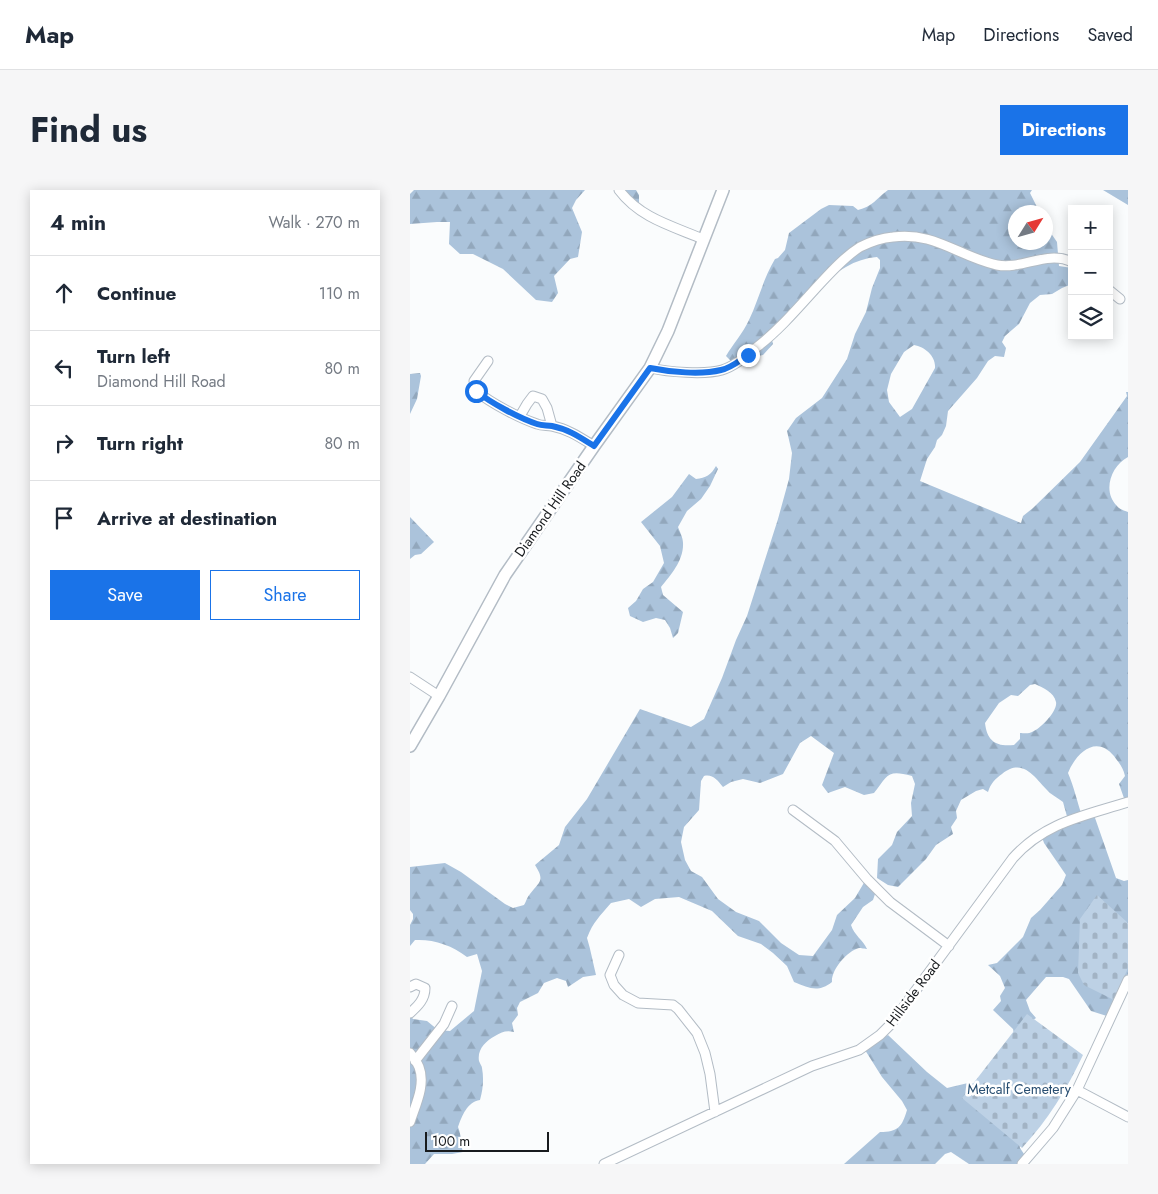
<!DOCTYPE html>
<html lang="en">
<head>
<meta charset="utf-8">
<style>
  body { margin:0; font-family:Jost,sans-serif; background:#f6f6f7; color:#1f2937 }
  .controls { position:absolute; right:15px; top:15px; display:grid; overflow:hidden; border-radius:0px; box-shadow:0 2px 12px #0003 }
  .controls button { width:45px; height:45px; display:grid; place-items:center; padding:0; border:0; border-bottom:1px solid #e0e1e3; background:#fff; color:#1f2937; font:25px sans-serif }
  .compass { position:absolute; left:598px; top:15px; width:45px; height:45px; border-radius:50%; background:#fff; box-shadow:0 2px 12px #0003; rotate:53deg }
  .scale { position:absolute; left:15px; bottom:12px; width:124px; box-sizing:border-box; padding-left:5px; border:2px solid #181b1e; border-top:0; font-size:14px; line-height:18px; white-space:nowrap; color:#181b1e; -webkit-text-stroke:4px #fff; paint-order:stroke }
  .stop { position:absolute; width:15px; height:15px; margin:-11px; border:4px solid #1a73e8; border-radius:50%; background:#fff }
  .stop.end { background:#1a73e8; border-color:#fff; box-shadow:0 1px 5px #0008 }
  .list { margin:0; padding:0; list-style:none }
  h2 { display:flex; justify-content:space-between; align-items:center; height:65px; margin:0; padding:0 20px; font-size:21px }
  h2 small { font-size:16px; font-weight:400; color:#747a83 }
  .list li { display:grid; grid-template-columns:32px 1fr auto; gap:15px; align-items:center; box-sizing:border-box; height:75px; padding:0 20px; border-top:1px solid #e0e1e3 }
  .list b { display:block; font-size:19px; white-space:nowrap }
  .list p { margin:0; font-size:16px; white-space:nowrap; color:#747a83 }
  .list em { font-size:16px; font-style:normal; color:#747a83 }
  .actions { display:flex; gap:10px; padding:15px 20px }
  .actions a { flex:1; padding:11px 0; border:1px solid #1a73e8; border-radius:0px; text-align:center; font-size:18px; color:#1a73e8 }
  .actions .main { background:#1a73e8; color:#fff }
  .icon { flex:none; width:28px; height:28px; fill:none; stroke:currentColor; stroke-width:2; stroke-linecap:round; stroke-linejoin:round }
  .map { position:relative; flex:none; width:718px; height:974px; overflow:hidden; border-radius:0px }
  header { display:flex; align-items:center; gap:30px; box-sizing:border-box; height:70px; padding:0 25px; background:#fff; border-bottom:1px solid #e0e1e3 }
  header strong { font-size:24px }
  nav { display:flex; gap:28px; margin-inline-start:auto; font-size:18px }
  .intro { display:flex; align-items:center; justify-content:space-between; box-sizing:border-box; height:120px; padding:0 30px }
  h1 { margin:0; font-size:35px }
  .button { padding:12px 22px; border-radius:0px; background:#1a73e8; color:#fff; font-size:18px; font-weight:700 }
  main { display:flex; gap:30px; padding:0 30px }
  aside { flex:1; background:#fff; border-radius:0px; box-shadow:0 2px 12px #0003 }
  .map>svg:first-child { display:block }
  .forest { fill:url(#forest-firs); fill-rule:evenodd }
  .cemetery { fill:url(#cemetery-stones) }
  .lines { fill:none; stroke-linecap:round; stroke-linejoin:round }
  .minor-casing { stroke:#b3bcc5; stroke-width:11 }
  .major-casing { stroke:#b3bcc5; stroke-width:14 }
  .minor { stroke:#fff; stroke-width:9 }
  .major { stroke:#fff; stroke-width:11 }
  .route { stroke:#1a73e8; stroke-width:6 }
  .labels { text-anchor:middle; stroke-width:5; stroke-linejoin:round; paint-order:stroke }
  .street-label { font-size:14px; fill:#181b1e; stroke:#fff }
  .park-label { font-size:14px; fill:#284e71; stroke:#fff }
</style>
</head>
<body>
<header>
<strong>Map</strong>
<nav><a>Map</a><a>Directions</a><a>Saved</a></nav>
</header>
<div class="intro"><h1>Find us</h1><a class="button">Directions</a></div>
<main>
<aside>
<h2>4 min<small>Walk · 270 m</small></h2>
<ul class="list">
<li><svg class="icon" aria-label="ahead" viewBox="0 0 24 24"><path d="M12 20V5M6 11l6-6 6 6"/></svg><div><b>Continue</b></div><em>110 m</em></li>
<li><svg class="icon" aria-label="left" viewBox="0 0 24 24"><path d="M17 20v-9H6M10 6l-5 5 5 5"/></svg><div><b>Turn left</b><p>Diamond Hill Road</p></div><em>80 m</em></li>
<li><svg class="icon" aria-label="right" viewBox="0 0 24 24"><path d="M7 20v-9h11M14 6l5 5-5 5"/></svg><div><b>Turn right</b></div><em>80 m</em></li>
<li><svg class="icon" aria-label="arrive" viewBox="0 0 24 24"><path d="M6 21V4h12l-3 4 3 4H6"/></svg><div><b>Arrive at destination</b></div></li>
</ul>
<div class="actions"><a class="main">Save</a><a>Share</a></div>
</aside>
<div class="map">
<svg width="718" height="974" viewBox="0 0 718 974">
  <defs>
    <pattern id="forest-firs" width="22" height="20" patternUnits="userSpaceOnUse" patternTransform="scale(1.25)"><rect width="22" height="20" fill="#abc3db"/><path d="M5 1l3.5 6h-7zM16 11l3.5 6h-7z" fill="#92a7bc"/></pattern>
    <pattern id="cemetery-stones" width="16" height="16" patternUnits="userSpaceOnUse" patternTransform="scale(1.25)"><rect width="16" height="16" fill="#bdd1e5"/><path d="M2 7V4a2 2 0 0 1 4 0v3zM10 15v-3a2 2 0 0 1 4 0v3z" fill="#a2b3c4"/></pattern>
  </defs>
  <rect width="100%" height="100%" fill="#fafcfd"/>
  <path class="forest" d="M 4,0 L 175,0 L 166,10 L 162,18 L 172,42 L 168,67 L 160,69 L 144,86 L 148,103 L 142,112 L 126,110 L 93,79 L 63,64 L 50,64 L 39,54 L 40,32 L 27,32 L 0,34 L 0,4 Z
    M 205,0 L 226,0 L 229,5 L 229,15 L 222,12 L 214,13 Z
    M 478,0 L 622,0 L 620,3 L 627,17 L 628,22 L 606,22 L 606,52 L 636,52 L 636,36 L 647,52 L 649,76 L 662,78 L 662,94 L 652,98 L 642,104 L 630,105 L 620,113 L 609,134 L 595,146 L 592,152 L 596,158 L 594,167 L 585,166 L 578,171 L 567,188 L 538,221 L 536,236 L 532,245 L 527,250 L 525,257 L 517,269 L 510,291 L 611,333 L 613,326 L 623,318 L 670,272 L 717,206 L 716,202 L 718,202 L 718,267 C 701,276 692,301 707,316 C 709,319 715,321 718,322 L 718,612 L 715,611 L 709,594 L 715,586 C 713,577 709,573 704,566 C 686,544 666,563 658,583 C 664,597 667,611 672,626 L 684,625 L 706,688 L 714,691 L 718,690 L 718,789 L 700,827 L 681,821 L 659,789 L 653,787 L 636,787 L 616,810 L 620,821 L 626,828 L 604,844 L 603,839 L 583,820 L 591,811 L 590,806 L 595,798 L 590,786 L 578,775 L 587,773 L 613,747 L 621,728 L 630,720 L 652,695 L 656,685 L 634,653 L 631,644 L 658,630 L 653,612 C 649,609 644,606 640,603 C 626,590 614,566 592,584 C 585,589 581,593 578,602 L 573,599 L 566,601 L 551,610 L 546,621 L 547,628 L 541,637 L 543,644 L 526,655 L 516,669 L 488,697 L 478,695 L 467,688 L 468,669 L 482,655 L 487,642 L 502,626 L 501,613 L 505,594 L 502,586 C 477,579 478,585 464,603 L 454,605 L 435,597 L 418,603 L 412,595 L 424,563 L 401,546 L 390,553 L 373,584 L 350,593 L 333,589 L 321,592 L 313,597 C 307,590 303,584 294,586 L 291,591 L 289,620 L 274,637 L 271,652 L 275,670 L 281,681 L 292,687 L 308,709 L 326,722 L 349,731 L 371,753 L 389,765 L 403,766 L 422,740 L 427,725 L 445,708 L 455,691 L 466,701 L 463,710 L 453,717 L 441,735 C 444,745 453,750 457,759 C 456,759 450,758 449,758 C 437,761 421,780 422,792 C 408,803 399,798 384,792 L 377,776 L 363,763 L 351,754 L 328,746 L 302,721 L 269,707 L 245,709 L 231,717 L 219,709 L 201,713 C 190,726 183,732 177,748 C 181,761 183,773 186,785 L 173,787 L 158,797 L 156,791 L 147,788 L 134,793 L 128,803 L 110,812 L 107,818 L 108,825 L 102,833 L 104,842 C 96,840 92,842 85,846 C 76,851 67,859 69,871 C 70,874 72,876 72,878 C 74,889 73,899 70,910 C 57,912 52,926 48,937 C 52,947 50,952 53,962 L 42,964 L 24,964 L 15,974 L 0,974 L 0,825 L 3,829 L 17,831 L 28,840 L 40,841 L 64,821 L 72,781 L 67,764 L 57,767 C 42,755 23,749 5,750 L 0,756 L 0,735 L 3,729 L 3,724 L 0,720 L 0,677 L 35,673 L 51,682 L 95,714 L 103,718 L 114,715 C 116,712 117,707 120,704 C 130,691 135,691 125,675 L 149,655 L 155,637 L 177,609 L 230,519 L 281,537 L 294,529 L 312,488 L 326,450 L 337,426 L 368,329 L 379,289 L 382,263 L 377,241 L 386,228 L 412,208 L 437,169 L 445,144 L 456,122 L 462,98 L 470,78 L 470,70 L 467,67 C 423,70 390,119 362,150 L 363,154 L 353,165 L 321,171 L 316,166 C 323,154 333,143 339,130 C 349,109 353,89 365,69 L 368,68 L 375,60 L 379,43 L 411,19 L 419,15 L 443,16 L 448,20 C 462,17 467,8 478,0 ZM 504,155 C 515,157 526,166 525,178 L 502,219 L 490,227 L 479,212 L 477,200 L 481,184 L 494,162 ZM 625,494 C 633,498 644,502 646,512 C 648,521 630,539 622,542 C 619,544 613,543 610,543 L 610,549 L 604,555 C 586,557 577,551 575,533 L 589,513 L 601,505 L 608,506 L 620,495 Z
    M 693,0 L 718,0 L 718,15 Z
    M 10,183 L 11,186 L 7,209 L 0,224 L 0,184 Z
    M 306,276 L 308,279 L 300,296 L 291,309 L 277,321 L 268,337 C 270,342 273,348 273,353 C 274,370 261,385 251,397 L 253,405 L 273,422 L 268,443 L 263,448 L 260,438 L 255,430 L 246,428 L 233,432 L 220,426 L 218,418 L 226,411 L 233,399 L 243,392 L 254,373 L 250,356 L 231,332 L 262,307 L 279,284 L 286,289 C 296,288 301,285 306,276 Z
    M 0,327 L 24,352 L 11,364 L 5,365 L 0,369 Z
    M 478,845 L 517,882 L 537,898 L 558,893 L 565,894 L 609,952 L 610,958 L 616,967 L 610,974 L 559,974 L 541,962 L 535,964 L 525,974 L 434,974 L 470,942 C 488,942 492,937 497,920 L 492,911 L 472,887 L 455,860 Z"/>
  <path class="cemetery" d="M 687,705 L 718,733 L 718,778 L 704,810 L 674,795 L 668,783 L 670,729 Z
    M 617,824 L 673,865 C 657,899 638,930 612,958 L 552,908 Z"/>
  <g class="lines">
    <defs>
      <path id="minor" d="M 209,0 C 230,28 262,36 293,49
        M 699,100 L 710,109
        M 78,171 L 64,191 L 66,201 C 81,213 109,228 127,234 C 132,236 137,235 142,236 C 158,239 171,248 184,256
        M 240,178 C 258,182 295,185 312,180 C 325,176 336,166 347,157 C 369,140 387,119 406,98 C 419,84 434,67 450,57 C 460,52 472,48 483,47 C 523,41 550,67 587,75 C 612,80 637,60 662,72
        M 110,226 L 117,214 L 123,206 L 132,209 L 137,218 L 142,236
        M 0,487 L 29,506
        M 383,620 L 425,651 L 457,689 L 480,712 L 539,756
        M 209,765 L 200,785 L 204,795 L 213,805 L 228,813 L 263,815 L 268,819 L 287,843 L 295,863 L 300,884 L 305,922
        M 0,797 L 6,794 L 15,798 C 15,809 8,816 0,823
        M 0,863 C 3,867 7,872 9,877 C 16,895 5,916 0,932
        M 5,871 L 34,834 L 42,816
        M 667,900 L 718,927
        M 194,974 L 402,876 L 449,860 L 470,845 L 481,834 L 603,668 C 635,632 674,626 718,612
        M 612,974 L 643,938 L 667,900 L 718,790"/>
      <path id="major" d="M 0,556 L 29,506 L 95,385 L 184,256 L 240,178 L 258,141 L 313,0"/>
    </defs>
    <use href="#minor" class="minor-casing"/>
    <use href="#major" class="major-casing"/>
    <use href="#minor" class="minor"/>
    <use href="#major" class="major"/>
  </g>
  <g class="lines">
    <path class="route" d="M 66,201 C 81,213 109,228 127,234 C 132,236 137,235 142,236 C 158,239 171,248 184,256 L 240,178 C 260,182 291,185 311,180 C 321,178 329,171 338,165"/>
  </g>
  <g class="labels">
    <g class="street-label">
      <text transform="translate(140 319) rotate(-55)" y="5">Diamond Hill Road</text>
      <text transform="translate(503 803) rotate(-53)" y="5">Hillside Road</text>
    </g>
    <g class="park-label">
      <text x="609" y="904">Metcalf Cemetery</text>
    </g>
  </g>
</svg>
<div class="controls">
<button>+</button>
<button>−</button>
<button><svg class="icon" aria-label="layers" viewBox="0 0 24 24"><path d="M12 4l9 5-9 5-9-5zM3 14l9 5 9-5"/></svg></button>
</div>
<svg class="compass" viewBox="-18 -18 36 36"><path d="M0-13l5 13h-10z" fill="#e53935"/><path d="M0 13l5-13h-10z" fill="#747a83"/></svg>
<div class="scale">100 m</div>
<div class="stop" style="left:66px;top:201px"></div>
<div class="stop end" style="left:338px;top:165px"></div>
</div>
</main>
</body>
</html>
